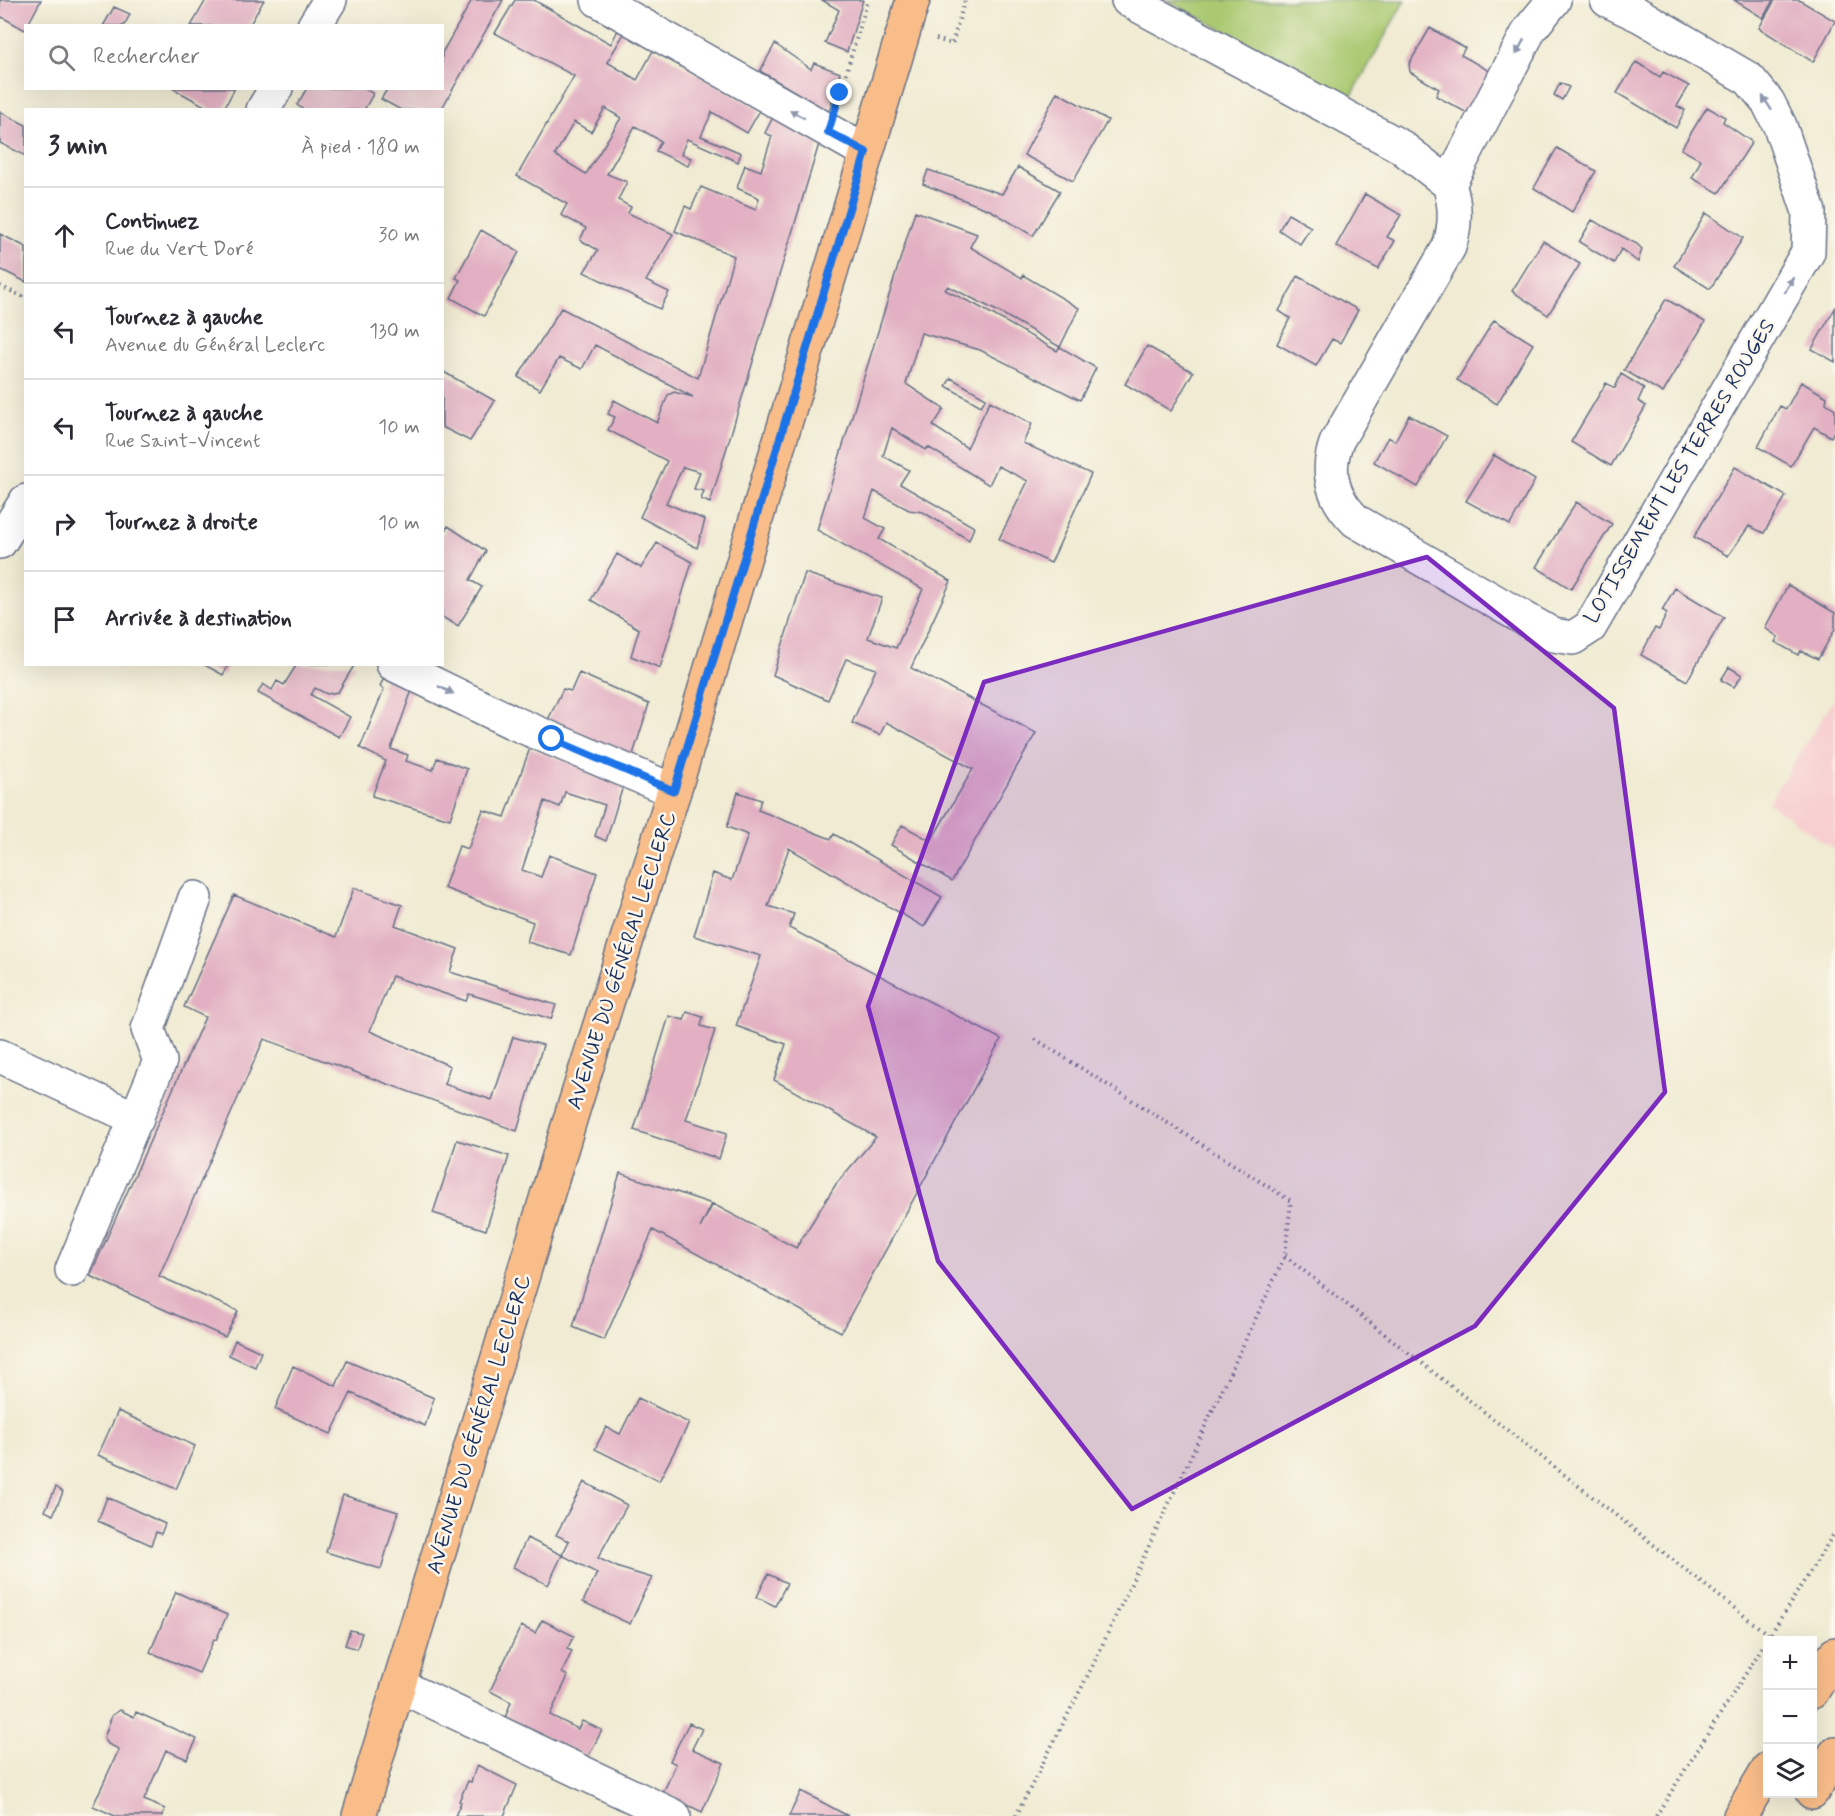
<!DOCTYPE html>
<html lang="fr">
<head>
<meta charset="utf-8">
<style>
  body { margin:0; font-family:Mynerve,sans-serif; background:#f2f2f3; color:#2b2b33 }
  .controls { position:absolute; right:18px; bottom:18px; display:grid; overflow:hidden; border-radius:0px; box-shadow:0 6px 24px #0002 }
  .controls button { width:54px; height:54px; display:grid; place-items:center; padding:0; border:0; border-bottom:2px solid #e1e1e2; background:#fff; color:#2b2b33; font:30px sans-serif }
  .stop { position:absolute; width:18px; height:18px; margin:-14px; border:4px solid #1a73e8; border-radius:50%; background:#fff }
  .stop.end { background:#1a73e8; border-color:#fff; box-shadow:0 2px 6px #0008 }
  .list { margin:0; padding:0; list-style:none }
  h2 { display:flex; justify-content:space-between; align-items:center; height:78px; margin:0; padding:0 24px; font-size:26px }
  h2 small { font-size:20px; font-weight:400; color:#7c7c81 }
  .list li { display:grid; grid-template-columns:39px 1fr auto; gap:18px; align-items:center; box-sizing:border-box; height:96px; padding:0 24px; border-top:2px solid #e1e1e2 }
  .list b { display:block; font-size:22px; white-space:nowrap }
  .list p { margin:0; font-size:20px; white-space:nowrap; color:#7c7c81 }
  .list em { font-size:20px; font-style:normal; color:#7c7c81 }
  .icon { flex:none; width:33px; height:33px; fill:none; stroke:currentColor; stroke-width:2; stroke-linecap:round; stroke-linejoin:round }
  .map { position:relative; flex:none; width:1835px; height:1816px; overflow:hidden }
  .search { position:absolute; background:#fff; box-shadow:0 6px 24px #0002; left:24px; top:24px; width:420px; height:66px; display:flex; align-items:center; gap:15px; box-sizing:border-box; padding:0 21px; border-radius:0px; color:#7c7c81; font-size:22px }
  .panel { position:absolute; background:#fff; box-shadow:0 6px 24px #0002; left:24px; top:108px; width:420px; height:558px; border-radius:0px }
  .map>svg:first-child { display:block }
  .built { fill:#f7cfd1 }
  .green { fill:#aac971; stroke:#627c68; stroke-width:1.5 }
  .building { fill:#e2b0c2; fill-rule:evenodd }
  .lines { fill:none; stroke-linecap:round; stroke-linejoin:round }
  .minor-casing { stroke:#667187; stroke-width:36 }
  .major-casing { stroke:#667187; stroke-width:36 }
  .path { stroke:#667187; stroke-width:4; stroke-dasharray:1.5 4.5; stroke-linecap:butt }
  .minor { stroke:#fff; stroke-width:33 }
  .major { stroke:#f9bd89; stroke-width:33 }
  .oneway { fill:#8d97ae }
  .route { stroke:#1a73e8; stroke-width:8 }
  .marked { fill:#7b2cbf; fill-opacity:0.2; stroke:#7b2cbf; stroke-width:4.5; stroke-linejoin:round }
  .labels { text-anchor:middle; stroke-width:5; stroke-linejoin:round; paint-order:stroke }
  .street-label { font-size:21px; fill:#1b2f5e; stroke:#fbf7ec }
</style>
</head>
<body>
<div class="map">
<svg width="1835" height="1816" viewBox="0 0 1835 1816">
  <rect width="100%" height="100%" fill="#fbf7ec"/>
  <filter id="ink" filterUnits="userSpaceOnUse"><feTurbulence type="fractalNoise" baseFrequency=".0167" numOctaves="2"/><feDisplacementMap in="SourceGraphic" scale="12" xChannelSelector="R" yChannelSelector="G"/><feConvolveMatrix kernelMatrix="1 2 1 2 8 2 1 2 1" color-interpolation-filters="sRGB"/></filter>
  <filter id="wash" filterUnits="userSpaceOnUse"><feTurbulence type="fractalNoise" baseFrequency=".008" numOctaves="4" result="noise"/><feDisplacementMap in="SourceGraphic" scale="24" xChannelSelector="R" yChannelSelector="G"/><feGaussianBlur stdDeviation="1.35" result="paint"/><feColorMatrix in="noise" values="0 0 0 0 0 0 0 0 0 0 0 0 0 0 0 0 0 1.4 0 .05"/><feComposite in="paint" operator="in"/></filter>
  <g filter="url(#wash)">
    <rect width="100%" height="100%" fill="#f0ebd2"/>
    <path class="built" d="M 1835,698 L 1835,850 L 1768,803 Z"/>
    <path class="green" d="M 1166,0 L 1405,0 L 1351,97 Z"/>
    <g id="blocks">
      <path class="building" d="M 0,0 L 41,0 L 25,30 L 0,16 Z
        M 206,0 L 264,0 L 249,26 L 191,26 Z
        M 472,0 L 503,0 L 441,110 L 401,110 L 381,99 L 388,88 L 442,88 L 442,53 Z
        M 515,0 L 534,0 L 611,44 L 619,28 L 625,32 L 607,62 L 637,80 L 654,49 L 760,110 L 747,133 L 712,112 L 701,136 L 741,153 L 738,162 L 687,139 L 681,154 L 691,158 L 688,166 L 656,151 L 661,141 L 635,126 L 607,174 L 627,182 L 618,200 L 631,207 L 628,213 L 673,234 L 646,281 L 669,292 L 660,309 L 584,272 L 598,250 L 580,240 L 586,228 L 561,215 L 567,204 L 517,176 L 574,76 L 495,33 ZM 605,108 L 621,118 L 586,174 L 555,155 L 574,122 L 591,132 Z
        M 822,0 L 863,0 L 847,52 L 825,43 L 839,10 Z
        M 1734,0 L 1773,0 L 1763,18 Z
        M 1775,0 L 1799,0 L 1835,21 L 1813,62 L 1759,28 Z
        M 114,7 L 130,14 L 124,26 L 103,26 Z
        M 1430,28 L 1465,48 L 1461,55 L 1491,72 L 1467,113 L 1436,96 L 1439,89 L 1410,72 L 1409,64 Z
        M 775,44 L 811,69 L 814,63 L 840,73 L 829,112 L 760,71 Z
        M 1636,62 L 1660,77 L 1663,72 L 1689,86 L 1677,106 L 1685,110 L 1676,128 L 1617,93 Z
        M 1560,83 L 1569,87 L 1562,100 L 1554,95 Z
        M 172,88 L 235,88 L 223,110 L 212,110 Z
        M 307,88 L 364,88 L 373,94 L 364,110 L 304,110 L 297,105 Z
        M 1057,92 L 1108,120 L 1073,181 L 1024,155 Z
        M 1707,107 L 1725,117 L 1723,122 L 1752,142 L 1719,193 L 1692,178 L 1701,160 L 1681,149 Z
        M 0,112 L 26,125 L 26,156 L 0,143 Z
        M 773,117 L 819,144 L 710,503 L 701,499 L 704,491 L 694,489 L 700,472 L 683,467 L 666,503 L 705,520 L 697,548 L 640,517 L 667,461 L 608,430 L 615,417 L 608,414 L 614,400 L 657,423 L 668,395 L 674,392 L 693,397 L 595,345 L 582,369 L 559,358 L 540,390 L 518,377 L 561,308 L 698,378 L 734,256 L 675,231 L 685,206 L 691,209 L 701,187 L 756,210 L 759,198 L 737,188 L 745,165 L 761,171 L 772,136 L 765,133 Z
        M 1557,148 L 1596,171 L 1572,212 L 1534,188 Z
        M 1018,167 L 1060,191 L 1033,236 L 992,211 L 923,184 L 928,170 L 1002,194 Z
        M 1365,194 L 1401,215 L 1387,237 L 1395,241 L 1378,269 L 1336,246 Z
        M 915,211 L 977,234 L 970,247 L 1022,278 L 1023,275 L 1079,308 L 1060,347 L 1096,368 L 1080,400 L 980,350 L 921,333 L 906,384 L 944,409 L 933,426 L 967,448 L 990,401 L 1032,424 L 1023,443 L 1091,474 L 1051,563 L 999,539 L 1028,481 L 998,466 L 989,485 L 928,447 L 926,450 L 892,428 L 883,456 L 909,470 L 900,484 L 974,527 L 969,540 L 923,512 L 909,510 L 874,491 L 865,518 L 885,529 L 879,539 L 951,581 L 911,668 L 1036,733 L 952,881 L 891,845 L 902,825 L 931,841 L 973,769 L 886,722 L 880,735 L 852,723 L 876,669 L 846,659 L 828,700 L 773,675 L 805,573 L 882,598 L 868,638 L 896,648 L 923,589 L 817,530 ZM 948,286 L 1001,313 L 1060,347 L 1057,351 L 976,305 L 945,290 Z
        M 1706,213 L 1743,238 L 1710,289 L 1674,266 Z
        M 1288,214 L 1311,227 L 1300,244 L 1279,230 Z
        M 1592,220 L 1637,244 L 1642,249 L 1638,262 L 1621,249 L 1614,263 L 1579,242 Z
        M 481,230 L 519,252 L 484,316 L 451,298 L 460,280 L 456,278 Z
        M 0,234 L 26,247 L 26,282 L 0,269 Z
        M 1543,241 L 1580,264 L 1548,315 L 1512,291 Z
        M 1298,276 L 1358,310 L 1340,343 L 1332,339 L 1316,366 L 1277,344 L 1290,318 L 1279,311 Z
        M 1666,299 L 1705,322 L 1663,393 L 1624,370 Z
        M 1835,308 L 1835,362 L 1812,349 Z
        M 1494,320 L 1533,344 L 1497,404 L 1457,380 Z
        M 1147,346 L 1193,372 L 1171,411 L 1125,384 Z
        M 442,371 L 495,401 L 470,441 L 442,427 Z
        M 1621,374 L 1644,388 L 1638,401 L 1646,406 L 1611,466 L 1571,442 L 1606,383 L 1615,388 Z
        M 951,378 L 986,398 L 981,406 L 946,386 Z
        M 1801,382 L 1827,397 L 1826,403 L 1835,409 L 1835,429 L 1831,437 L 1814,427 L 1791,466 L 1758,447 L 1780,406 L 1786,409 Z
        M 1409,415 L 1447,436 L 1418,487 L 1374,462 L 1388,437 L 1395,441 Z
        M 1494,455 L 1535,480 L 1510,525 L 1466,501 Z
        M 1735,467 L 1786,496 L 1764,533 L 1749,526 L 1728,556 L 1694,537 Z
        M 1576,502 L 1612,524 L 1571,589 L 1536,567 Z
        M 448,526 L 486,551 L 470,580 L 482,587 L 458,626 L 442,617 L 442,535 Z
        M 657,543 L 692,562 L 660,668 L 631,656 L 639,629 L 591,600 L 617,554 L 641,568 Z
        M 1788,585 L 1835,613 L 1835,629 L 1818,659 L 1801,651 L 1798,655 L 1775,642 L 1778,637 L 1765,628 Z
        M 1675,588 L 1724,617 L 1687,681 L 1641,655 L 1655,628 L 1659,630 L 1667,613 L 1662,610 Z
        M 203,664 L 229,664 L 223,675 Z
        M 297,664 L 355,664 L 338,692 L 327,694 L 315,688 L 311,695 L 350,717 L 339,737 L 258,693 L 263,684 L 272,690 L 277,681 L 284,685 Z
        M 1729,667 L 1742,675 L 1734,687 L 1721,680 Z
        M 579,673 L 649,704 L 632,758 L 547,722 L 563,689 L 571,691 Z
        M 385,676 L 412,690 L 391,749 L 408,755 L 406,761 L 433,770 L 437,758 L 467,769 L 450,819 L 372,796 L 386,761 L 360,748 L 384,689 L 380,686 Z
        M 530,748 L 624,783 L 606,841 L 595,836 L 605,805 L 565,792 L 560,807 L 545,801 L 522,870 L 541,877 L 549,855 L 597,873 L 571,955 L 527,942 L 533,922 L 444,888 L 459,846 L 468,849 L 483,810 L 505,817 Z
        M 738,792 L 761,800 L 758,810 L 831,839 L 834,834 L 942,897 L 924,927 L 789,848 L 768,906 L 794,914 L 789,928 L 1001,1039 L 841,1332 L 653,1230 L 604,1340 L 573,1327 L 620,1173 L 712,1204 L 700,1228 L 713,1204 L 796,1248 L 836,1184 L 876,1137 L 774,1080 L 786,1044 L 736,1026 L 761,956 L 694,936 L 713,873 L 732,880 L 748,835 L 727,827 Z
        M 354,888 L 402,905 L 395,925 L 458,949 L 450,972 L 556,1005 L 551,1019 L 469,994 L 466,1001 L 392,976 L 370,1031 L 450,1066 L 444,1084 L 492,1100 L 513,1037 L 543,1045 L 517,1131 L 264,1039 L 159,1276 L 238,1311 L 225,1337 L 90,1276 L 205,1017 L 184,1007 L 234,895 L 336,937 Z
        M 687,1012 L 703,1017 L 701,1026 L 715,1030 L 686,1120 L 727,1133 L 719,1159 L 634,1130 L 669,1016 L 684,1020 Z
        M 457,1140 L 509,1156 L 486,1230 L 433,1213 Z
        M 235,1340 L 261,1352 L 255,1367 L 229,1355 Z
        M 347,1361 L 434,1398 L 425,1426 L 351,1393 L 331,1434 L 275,1409 L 293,1366 L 336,1386 Z
        M 638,1398 L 689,1423 L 659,1481 L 595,1449 L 606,1427 L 620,1434 Z
        M 118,1411 L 195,1446 L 176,1489 L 98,1455 Z
        M 584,1482 L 627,1505 L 598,1558 L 619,1568 L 652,1578 L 642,1596 L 643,1596 L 630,1624 L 583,1602 L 597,1573 L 562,1555 L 548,1585 L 513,1567 L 527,1538 L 562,1555 L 569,1541 L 556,1535 Z
        M 56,1487 L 63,1492 L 53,1515 L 45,1511 Z
        M 343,1495 L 398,1512 L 381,1569 L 326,1552 Z
        M 107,1497 L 165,1524 L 161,1534 L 156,1532 L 151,1545 L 98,1521 Z
        M 768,1574 L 787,1583 L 775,1606 L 757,1597 Z
        M 176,1592 L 227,1615 L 216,1640 L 214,1639 L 199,1673 L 150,1652 Z
        M 542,1620 L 574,1636 L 567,1649 L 572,1651 L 562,1673 L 568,1676 L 550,1715 L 578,1729 L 582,1721 L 602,1730 L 588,1757 L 505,1718 L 511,1702 L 490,1691 L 521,1626 L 535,1633 Z
        M 350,1630 L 362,1633 L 357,1649 L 345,1645 Z
        M 120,1710 L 134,1717 L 136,1712 L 197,1739 L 187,1759 L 166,1750 L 144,1800 L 165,1809 L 162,1816 L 115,1816 L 93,1806 L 119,1749 L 108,1744 L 104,1738 L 112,1715 Z
        M 689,1723 L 702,1729 L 692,1749 L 724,1763 L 702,1812 L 663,1793 L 676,1764 L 670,1761 Z
        M 477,1765 L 517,1785 L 504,1816 L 455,1816 L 461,1802 L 459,1801 L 468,1781 L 471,1782 Z
        M 801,1791 L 848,1816 L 789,1816 Z"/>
    </g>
  </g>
  <g filter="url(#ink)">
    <use href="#blocks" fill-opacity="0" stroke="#667187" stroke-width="1.5"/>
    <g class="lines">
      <defs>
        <path id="minor" d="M 598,0 L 866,152
          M 1128,0 L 1400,146 L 1449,184
          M 1554,0 L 1530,29 L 1449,184 C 1456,205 1456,226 1449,247 L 1337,441 C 1325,471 1332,498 1356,521 L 1553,635 L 1573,638 L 1590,627 L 1808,252 L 1809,212 L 1780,126 L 1768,102 L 1749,79 L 1641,16 L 1607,0
          M 314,26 L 330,0
          M 263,110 L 276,88
          M 0,542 L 26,501
          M 393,664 L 512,722 L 674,791
          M 0,1056 L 137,1119
          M 72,1270 L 160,1061 L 148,1029 L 195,898
          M 400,1686 L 674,1816"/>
        <path id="major" d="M 1812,1692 L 1835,1654
          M 1812,1792 L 1835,1754
          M 359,1816 L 573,1110 L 674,791 L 913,0
          M 1740,1816 L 1768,1769"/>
      </defs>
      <use href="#minor" class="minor-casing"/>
      <use href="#major" class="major-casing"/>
      <path class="path" d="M 936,39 L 952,44 L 965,0
        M 839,97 L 868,0
        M 0,286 L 26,298
        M 1285,1256 L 1770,1636
        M 1016,1816 L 1092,1667 L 1285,1256 L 1291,1201 L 1032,1037
        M 1656,1816 L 1835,1532"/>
      <use href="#minor" class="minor"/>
      <use href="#major" class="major"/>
    </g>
    <defs><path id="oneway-solid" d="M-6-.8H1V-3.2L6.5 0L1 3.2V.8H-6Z" transform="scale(1.5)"/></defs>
    <g class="oneway">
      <use href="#oneway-solid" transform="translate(1520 47) rotate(118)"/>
      <use href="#oneway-solid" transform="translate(1767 103) rotate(-123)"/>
      <use href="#oneway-solid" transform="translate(797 114) rotate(-150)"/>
      <use href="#oneway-solid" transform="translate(1789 285) rotate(-60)"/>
      <use href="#oneway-solid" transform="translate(446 690) rotate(26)"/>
    </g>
  </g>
  <g class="lines" filter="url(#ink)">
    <path class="route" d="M 552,739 L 674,791 L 866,152 L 828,132 L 840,93"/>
  </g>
  <path class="marked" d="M 1427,557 L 1614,708 L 1665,1092 L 1475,1326 L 1132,1509 L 938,1261 L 868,1006 L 984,682 Z"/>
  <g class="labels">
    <g class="street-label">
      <text transform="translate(1679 471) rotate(-59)" y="7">LOTISSEMENT LES TERRES ROUGES</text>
      <text transform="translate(621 960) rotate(-72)" y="7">AVENUE DU GÉNÉRAL LECLERC</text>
      <text transform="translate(478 1424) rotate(-73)" y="7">AVENUE DU GÉNÉRAL LECLERC</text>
    </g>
  </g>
</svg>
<div class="controls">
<button>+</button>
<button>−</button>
<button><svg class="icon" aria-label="layers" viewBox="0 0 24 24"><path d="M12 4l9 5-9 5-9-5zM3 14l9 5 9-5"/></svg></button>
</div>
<div class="stop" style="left:552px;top:739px"></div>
<div class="stop end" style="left:840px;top:93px"></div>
<div class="search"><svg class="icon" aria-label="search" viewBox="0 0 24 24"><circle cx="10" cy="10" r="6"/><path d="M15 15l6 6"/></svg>Rechercher</div>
<section class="panel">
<h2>3 min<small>À pied · 180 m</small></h2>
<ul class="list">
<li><svg class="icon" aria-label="ahead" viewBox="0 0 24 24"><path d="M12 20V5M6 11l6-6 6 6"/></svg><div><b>Continuez</b><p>Rue du Vert Doré</p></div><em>30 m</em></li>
<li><svg class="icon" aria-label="left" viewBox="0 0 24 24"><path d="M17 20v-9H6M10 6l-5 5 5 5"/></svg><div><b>Tournez à gauche</b><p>Avenue du Général Leclerc</p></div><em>130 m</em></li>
<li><svg class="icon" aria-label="left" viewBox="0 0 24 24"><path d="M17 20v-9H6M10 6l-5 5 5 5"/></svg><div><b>Tournez à gauche</b><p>Rue Saint-Vincent</p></div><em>10 m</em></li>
<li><svg class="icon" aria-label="right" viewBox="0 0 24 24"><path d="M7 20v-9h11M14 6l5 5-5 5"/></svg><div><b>Tournez à droite</b></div><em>10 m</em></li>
<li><svg class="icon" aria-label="arrive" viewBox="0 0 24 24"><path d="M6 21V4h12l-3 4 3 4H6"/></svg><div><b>Arrivée à destination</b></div></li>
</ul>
</section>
</div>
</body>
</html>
